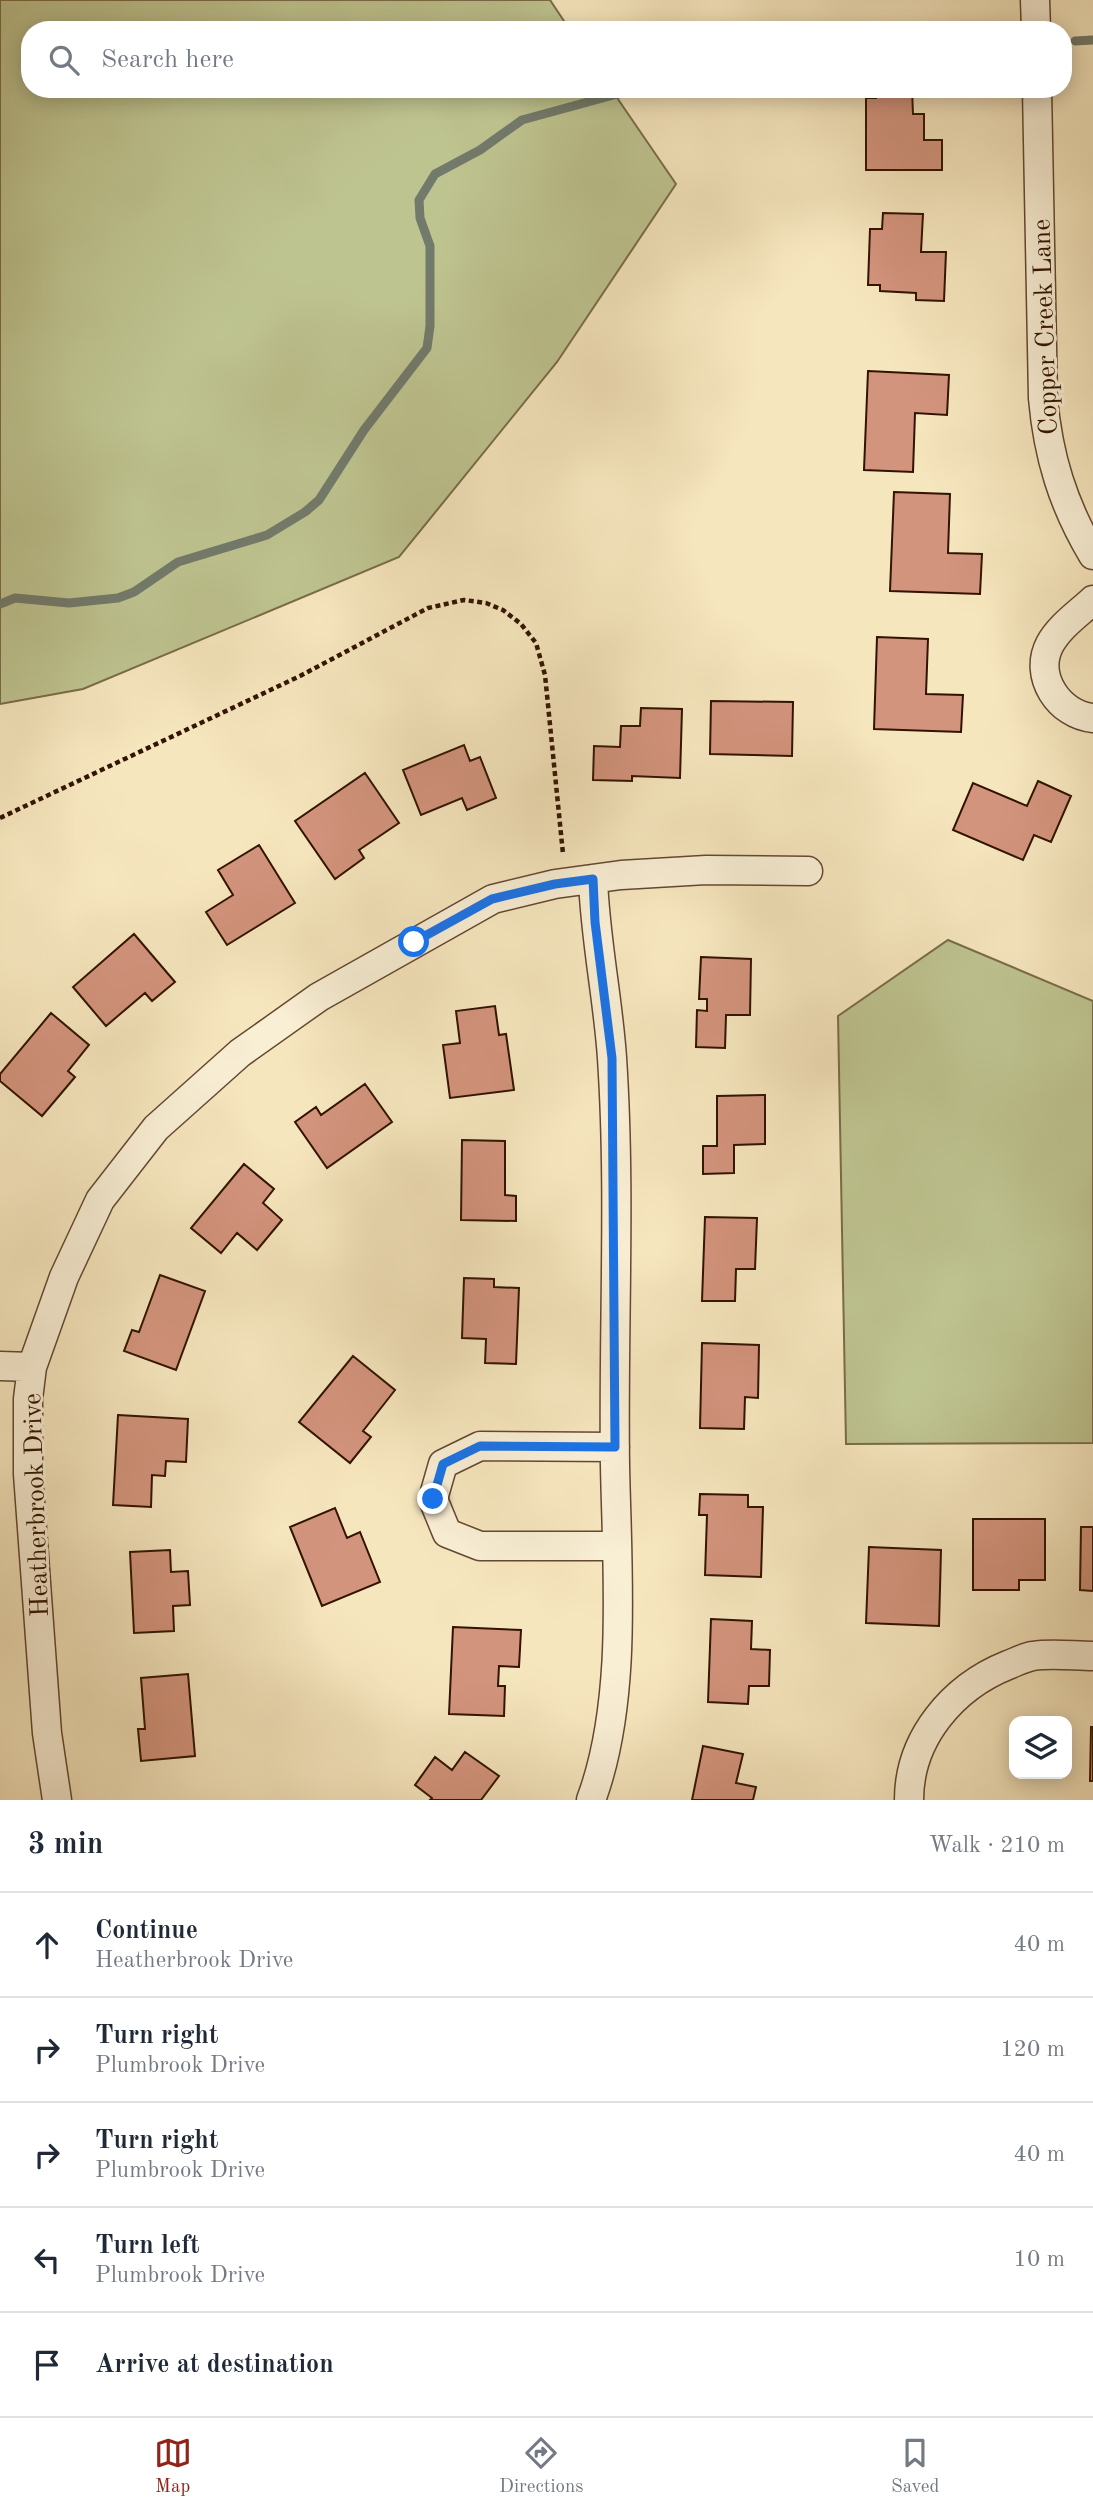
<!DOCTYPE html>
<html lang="en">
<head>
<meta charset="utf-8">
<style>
  body { margin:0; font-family:"Old Standard TT",serif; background:#f6f6f7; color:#1f2937 }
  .controls { position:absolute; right:21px; bottom:21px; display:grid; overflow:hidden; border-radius:14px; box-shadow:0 4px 18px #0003 }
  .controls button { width:63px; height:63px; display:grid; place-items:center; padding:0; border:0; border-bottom:2px solid #e0e1e3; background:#fff; color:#1f2937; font:35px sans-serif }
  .stop { position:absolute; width:21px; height:21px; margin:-16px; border:5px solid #1a73e8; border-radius:50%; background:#fff }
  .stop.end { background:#1a73e8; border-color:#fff; box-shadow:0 2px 7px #0008 }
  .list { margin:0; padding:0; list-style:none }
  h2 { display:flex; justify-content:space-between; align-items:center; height:91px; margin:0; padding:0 28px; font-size:30px }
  h2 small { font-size:23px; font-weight:400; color:#747a83 }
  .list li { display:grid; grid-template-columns:46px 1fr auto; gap:21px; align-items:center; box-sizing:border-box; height:105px; padding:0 28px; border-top:2px solid #e0e1e3 }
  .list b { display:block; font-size:26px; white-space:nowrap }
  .list p { margin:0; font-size:23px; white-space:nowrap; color:#747a83 }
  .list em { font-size:23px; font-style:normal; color:#747a83 }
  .icon { flex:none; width:38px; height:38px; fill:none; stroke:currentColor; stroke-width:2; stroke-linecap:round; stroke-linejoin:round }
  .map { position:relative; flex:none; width:1093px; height:1800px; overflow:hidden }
  .search { position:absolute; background:#fff; box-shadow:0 4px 18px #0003; left:21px; right:21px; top:21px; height:77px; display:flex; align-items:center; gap:18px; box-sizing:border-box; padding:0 24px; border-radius:28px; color:#747a83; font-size:26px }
  .sheet { height:616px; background:#fff }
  nav { display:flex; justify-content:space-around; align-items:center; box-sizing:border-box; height:98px; border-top:2px solid #e0e1e3; background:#fff; font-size:19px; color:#747a83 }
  nav a { display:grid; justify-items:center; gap:4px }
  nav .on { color:#8f2418 }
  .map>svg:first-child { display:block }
  .green { fill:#bec490; stroke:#786c48; stroke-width:2 }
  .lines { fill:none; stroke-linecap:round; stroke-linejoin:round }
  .stream { stroke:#727a6b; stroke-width:9 }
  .building { fill:#d3947d; stroke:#321300; stroke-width:2 }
  .minor-casing { stroke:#634830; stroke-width:31 }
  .path { stroke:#321300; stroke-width:4.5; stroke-dasharray:5 3.5; stroke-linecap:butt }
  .minor { stroke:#f9efd5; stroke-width:28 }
  .route { stroke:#1a73e8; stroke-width:9 }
  .labels { text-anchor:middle; stroke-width:6; stroke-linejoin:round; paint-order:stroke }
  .street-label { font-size:26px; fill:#321300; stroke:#f9efd5 }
</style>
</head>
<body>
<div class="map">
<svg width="1093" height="1800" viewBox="0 0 1093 1800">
  <rect width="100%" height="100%" fill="#f6e6be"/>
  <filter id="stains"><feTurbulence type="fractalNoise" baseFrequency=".00286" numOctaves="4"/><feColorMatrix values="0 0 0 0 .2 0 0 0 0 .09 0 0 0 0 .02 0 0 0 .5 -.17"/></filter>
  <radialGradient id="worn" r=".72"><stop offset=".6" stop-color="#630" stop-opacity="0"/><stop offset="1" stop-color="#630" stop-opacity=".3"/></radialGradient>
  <path class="green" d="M 0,0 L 550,0 L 570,30 L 30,30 L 30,89 L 611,89 L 676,184 L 557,362 L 399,557 L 83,689 L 0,704 Z
    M 948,940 L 1093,1001 L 1093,1443 L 846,1444 L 838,1016 Z"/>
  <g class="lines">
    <path class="stream" d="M 1075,41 L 1093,40
      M 0,604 L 15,598 L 69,603 L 118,598 L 134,592 L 178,562 L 267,535 L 305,512 L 319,500 L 364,430 L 427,348 L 430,326 L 430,246 L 420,218 L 419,200 L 435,174 L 480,150 L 522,120 L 617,94 L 666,89"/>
  </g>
  <path class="building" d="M 876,89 L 912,89 L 913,114 L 924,114 L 924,140 L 942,140 L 942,170 L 866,170 L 866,98 L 876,98 Z
    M 883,213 L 923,214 L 921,252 L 946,252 L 944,301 L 916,300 L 916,293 L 880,291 L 880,285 L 868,285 L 870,229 L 882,229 Z
    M 868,371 L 949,375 L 947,415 L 915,413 L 913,472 L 864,470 Z
    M 894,492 L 950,494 L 948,553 L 982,554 L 980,594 L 890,591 Z
    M 877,637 L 928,639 L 926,694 L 963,695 L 961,732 L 874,729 Z
    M 711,701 L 793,702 L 792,756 L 710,754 Z
    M 641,708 L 682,709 L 680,778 L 632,776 L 632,781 L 593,780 L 594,746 L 620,747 L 621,726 L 640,726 Z
    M 464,745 L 470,761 L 480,757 L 496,798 L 467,810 L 462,798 L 421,815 L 403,770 Z
    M 365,773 L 399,823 L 359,850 L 364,858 L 335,879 L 295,821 Z
    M 1038,781 L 1071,796 L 1051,842 L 1034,835 L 1023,860 L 953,830 L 973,783 L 1027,806 Z
    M 259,845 L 295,903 L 227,945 L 206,912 L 233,895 L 218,870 Z
    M 134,934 L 175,982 L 152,1001 L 145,993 L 106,1026 L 73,987 Z
    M 701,957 L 751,959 L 750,1015 L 726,1015 L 725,1048 L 696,1047 L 697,1010 L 707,1011 L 707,999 L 699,999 Z
    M 495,1006 L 499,1035 L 506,1034 L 514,1090 L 450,1098 L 443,1045 L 460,1043 L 456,1011 Z
    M 51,1013 L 89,1045 L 68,1071 L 75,1077 L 42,1116 L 0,1081 L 0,1074 Z
    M 365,1084 L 392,1122 L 327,1168 L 295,1122 L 316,1107 L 321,1115 Z
    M 765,1095 L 765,1144 L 734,1145 L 734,1173 L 703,1174 L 703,1146 L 717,1146 L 717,1096 Z
    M 462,1140 L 505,1141 L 505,1195 L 516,1196 L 516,1221 L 461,1220 Z
    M 244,1164 L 274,1189 L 263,1203 L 282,1220 L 257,1250 L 237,1233 L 221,1253 L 191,1228 Z
    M 705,1217 L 757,1218 L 755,1269 L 736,1269 L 735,1301 L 702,1301 Z
    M 160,1275 L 205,1291 L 176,1370 L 124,1351 L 132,1330 L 139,1332 Z
    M 464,1278 L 494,1279 L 494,1287 L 519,1288 L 516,1364 L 485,1363 L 486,1339 L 462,1338 Z
    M 702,1343 L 759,1345 L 758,1398 L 745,1397 L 744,1429 L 700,1428 Z
    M 353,1356 L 395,1390 L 363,1431 L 371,1437 L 350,1463 L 299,1422 Z
    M 118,1415 L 188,1419 L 186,1462 L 166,1461 L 165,1476 L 152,1475 L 151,1507 L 113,1505 Z
    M 700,1494 L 748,1495 L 748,1507 L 763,1507 L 761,1577 L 705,1575 L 707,1515 L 699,1515 Z
    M 335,1508 L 347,1538 L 360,1532 L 380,1582 L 322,1606 L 290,1527 Z
    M 973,1519 L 1045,1519 L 1045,1580 L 1019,1580 L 1019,1590 L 973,1590 Z
    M 1081,1527 L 1093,1527 L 1093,1591 L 1080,1590 Z
    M 869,1547 L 941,1550 L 939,1626 L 866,1623 Z
    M 170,1550 L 171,1572 L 188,1571 L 190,1605 L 173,1606 L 174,1631 L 134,1633 L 130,1552 Z
    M 711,1619 L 752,1621 L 751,1649 L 770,1650 L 769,1686 L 749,1686 L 748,1704 L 708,1702 Z
    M 453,1627 L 521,1630 L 519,1667 L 499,1666 L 498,1686 L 505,1686 L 504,1716 L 449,1714 Z
    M 188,1674 L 195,1756 L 141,1761 L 138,1729 L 145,1729 L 141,1678 Z
    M 1091,1727 L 1093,1727 L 1093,1781 L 1090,1781 Z
    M 703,1746 L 743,1754 L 736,1783 L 756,1787 L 753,1800 L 692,1800 Z
    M 465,1752 L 499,1776 L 481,1800 L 430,1800 L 432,1798 L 415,1785 L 435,1757 L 452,1770 Z"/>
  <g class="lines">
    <defs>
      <path id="minor" d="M 1035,0 L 1036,30
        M 1037,89 L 1043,398 C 1048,456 1063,505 1093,555
        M 1093,600 C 1078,614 1060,626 1050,644 C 1033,676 1059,715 1093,718
        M 0,1366 L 32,1367
        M 615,1447 L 480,1446 L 443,1464 L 433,1499 L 447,1533 L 480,1546 L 616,1546
        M 57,1800 L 47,1733 L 28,1474 L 28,1399 L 32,1367 L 64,1277 L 100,1200 L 156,1128 L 240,1053 L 319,997 L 493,899 L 555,884 L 621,875 L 706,870 L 808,871
        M 591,1800 C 628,1701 617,1571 615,1465 C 613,1329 621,1193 612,1058 C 608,998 595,939 593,879
        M 909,1800 C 909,1738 953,1687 1008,1665 C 1016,1662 1025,1657 1033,1656 C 1052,1653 1074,1656 1093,1656"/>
    </defs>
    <use href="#minor" class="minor-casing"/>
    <path class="path" d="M 0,818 L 300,676 L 428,608 L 464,600 L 486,603 L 503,610 L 521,624 L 536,643 L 545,675 L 563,854"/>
    <use href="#minor" class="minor"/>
  </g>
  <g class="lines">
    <path class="route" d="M 414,942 L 492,899 L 555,884 L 593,879 L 595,922 L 612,1058 L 615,1447 L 480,1446 L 443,1464 L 433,1499"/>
  </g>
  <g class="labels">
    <g class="street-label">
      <text transform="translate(1044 327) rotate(-92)" y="9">Copper Creek Lane</text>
      <text transform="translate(35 1505) rotate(-92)" y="9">Heatherbrook Drive</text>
    </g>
  </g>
  <rect width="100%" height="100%" filter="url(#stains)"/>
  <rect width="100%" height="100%" fill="url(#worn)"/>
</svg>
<div class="controls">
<button><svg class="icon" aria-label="layers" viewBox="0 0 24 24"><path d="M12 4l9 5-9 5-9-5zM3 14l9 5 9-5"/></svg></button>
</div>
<div class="stop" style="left:414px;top:942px"></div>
<div class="stop end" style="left:433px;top:1499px"></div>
<div class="search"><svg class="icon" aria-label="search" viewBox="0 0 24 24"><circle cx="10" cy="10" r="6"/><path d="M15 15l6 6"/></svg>Search here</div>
</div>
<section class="sheet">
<h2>3 min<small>Walk · 210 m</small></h2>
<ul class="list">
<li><svg class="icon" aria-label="ahead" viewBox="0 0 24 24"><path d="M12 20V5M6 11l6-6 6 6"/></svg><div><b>Continue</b><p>Heatherbrook Drive</p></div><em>40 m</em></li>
<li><svg class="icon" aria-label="right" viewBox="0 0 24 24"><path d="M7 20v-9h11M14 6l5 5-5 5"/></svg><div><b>Turn right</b><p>Plumbrook Drive</p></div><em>120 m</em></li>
<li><svg class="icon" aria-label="right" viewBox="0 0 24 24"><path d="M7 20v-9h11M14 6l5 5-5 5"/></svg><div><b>Turn right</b><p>Plumbrook Drive</p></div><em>40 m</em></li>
<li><svg class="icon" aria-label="left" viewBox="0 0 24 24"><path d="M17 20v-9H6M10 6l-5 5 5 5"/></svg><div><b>Turn left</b><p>Plumbrook Drive</p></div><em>10 m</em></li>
<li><svg class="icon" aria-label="arrive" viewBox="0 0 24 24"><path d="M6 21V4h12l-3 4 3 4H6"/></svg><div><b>Arrive at destination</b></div></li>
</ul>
</section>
<nav>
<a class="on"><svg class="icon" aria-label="map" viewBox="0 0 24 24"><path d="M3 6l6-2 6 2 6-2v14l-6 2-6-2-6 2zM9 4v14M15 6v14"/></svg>Map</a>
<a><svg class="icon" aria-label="directions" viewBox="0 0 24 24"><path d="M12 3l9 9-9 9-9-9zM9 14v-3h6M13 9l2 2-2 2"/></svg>Directions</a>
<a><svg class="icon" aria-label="saved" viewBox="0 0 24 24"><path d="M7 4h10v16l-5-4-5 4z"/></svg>Saved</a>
</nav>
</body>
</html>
